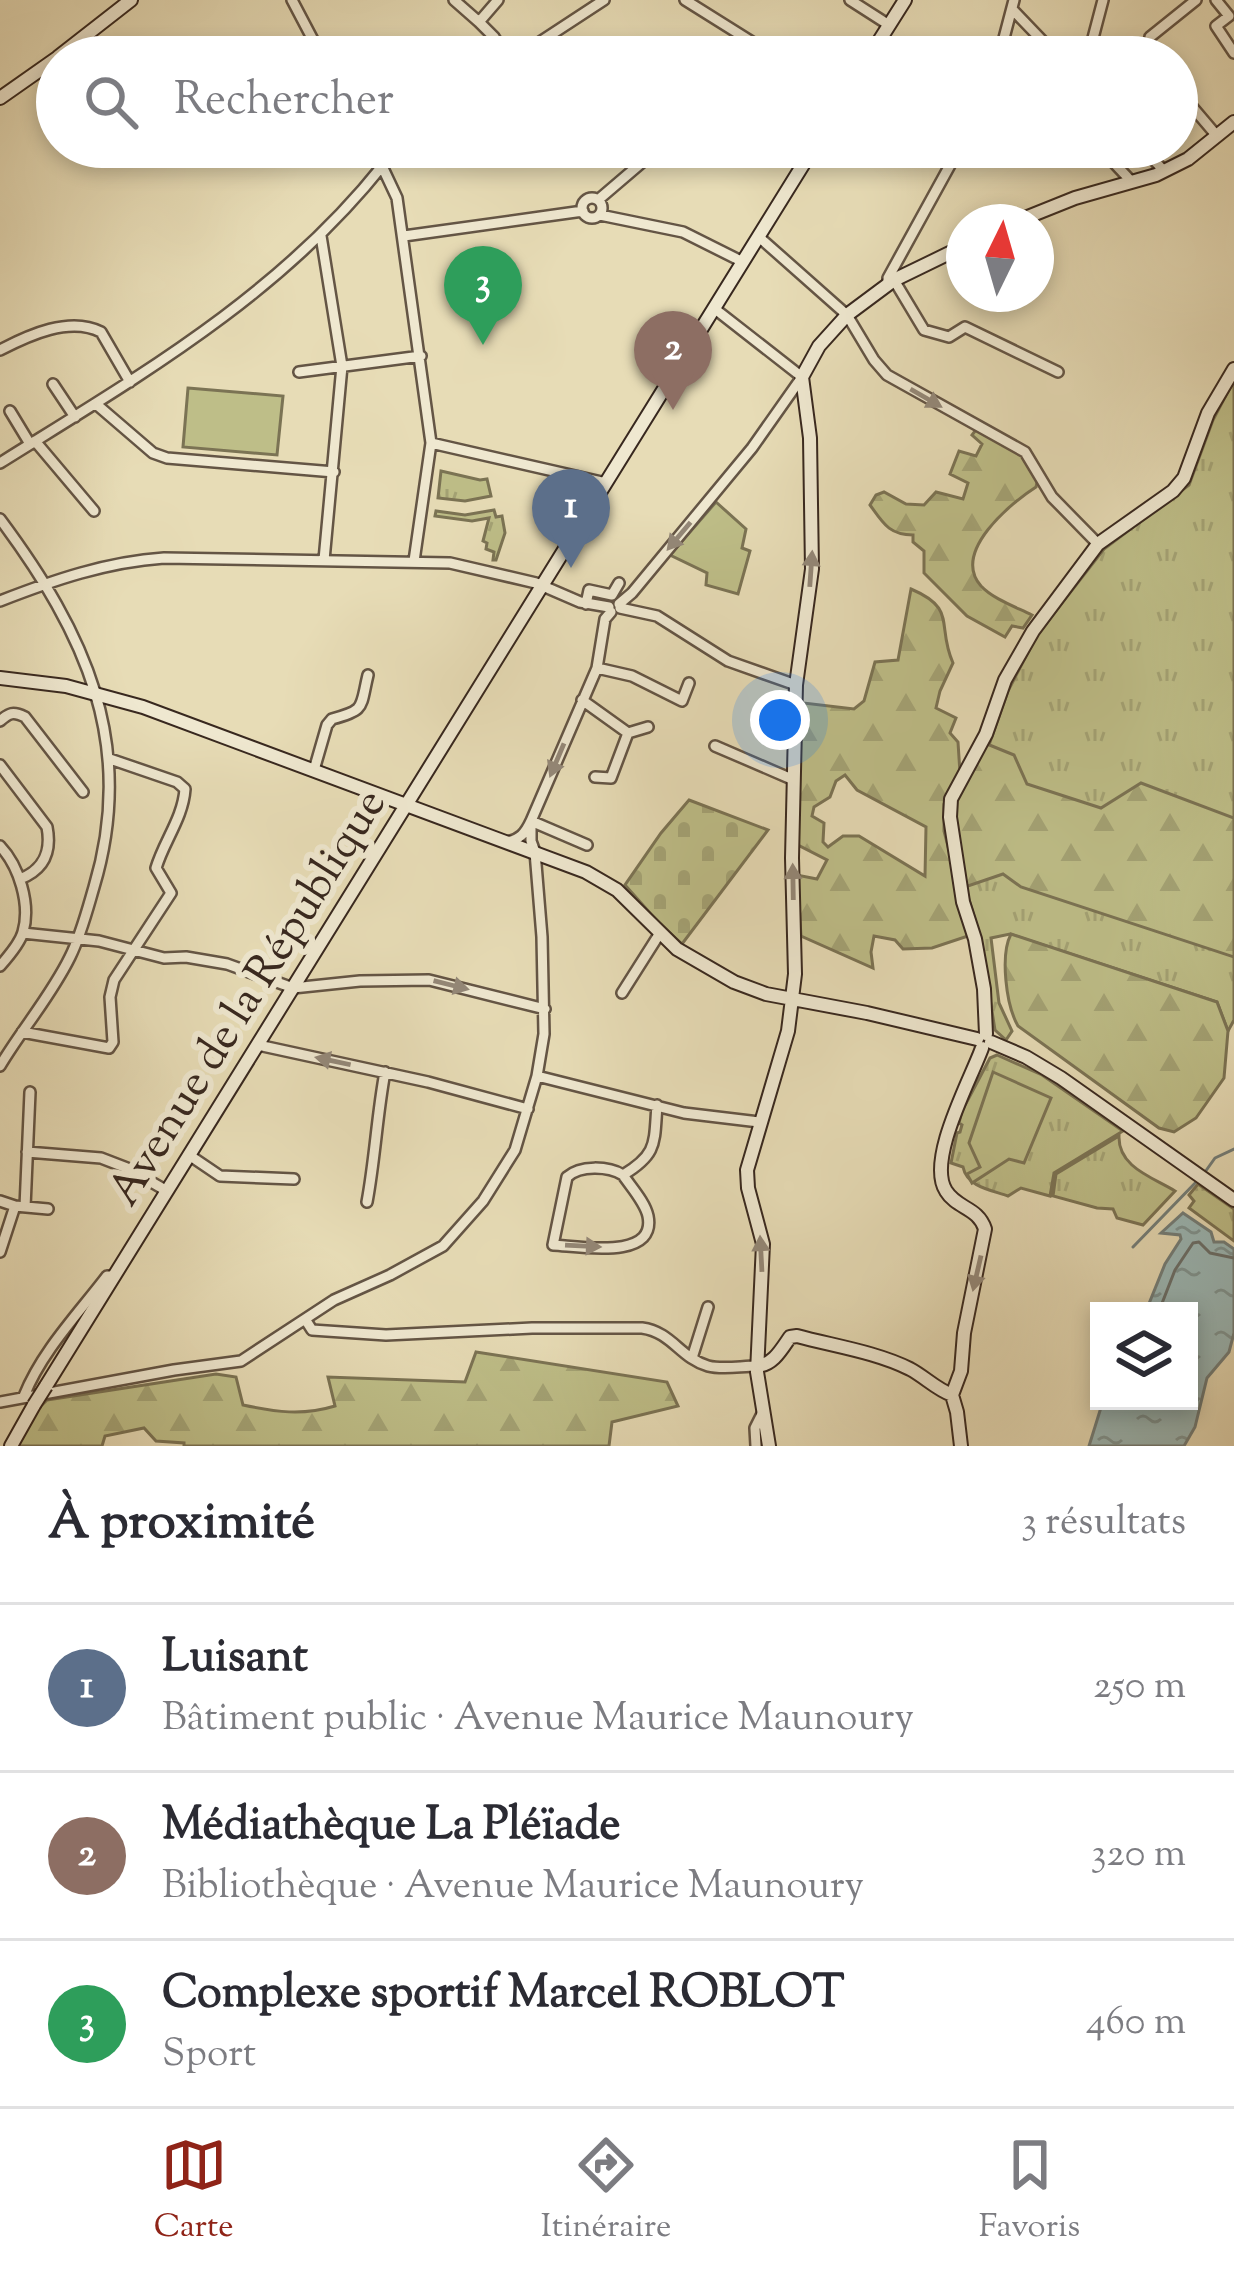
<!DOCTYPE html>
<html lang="fr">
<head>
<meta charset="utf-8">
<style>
  body { margin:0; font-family:"Sorts Mill Goudy",serif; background:#f7f7f7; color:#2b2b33 }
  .controls { position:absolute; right:36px; bottom:36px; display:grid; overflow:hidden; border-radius:0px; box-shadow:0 6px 18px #0003 }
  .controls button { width:108px; height:108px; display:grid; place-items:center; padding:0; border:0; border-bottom:3px solid #e1e1e2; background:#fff; color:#2b2b33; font:60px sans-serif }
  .compass { position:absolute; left:946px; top:204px; width:108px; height:108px; border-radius:50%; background:#fff; box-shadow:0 6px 18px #0003; rotate:5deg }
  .you { position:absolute; left:780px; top:720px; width:42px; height:42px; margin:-30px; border:9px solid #fff; border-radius:50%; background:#1a73e8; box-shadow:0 0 0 18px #1a73e833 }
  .badge { display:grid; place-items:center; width:78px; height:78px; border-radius:50%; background:#8f2418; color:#fff; font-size:39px; font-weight:700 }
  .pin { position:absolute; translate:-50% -99px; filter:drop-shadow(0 3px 6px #0008) }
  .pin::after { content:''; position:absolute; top:63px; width:42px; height:36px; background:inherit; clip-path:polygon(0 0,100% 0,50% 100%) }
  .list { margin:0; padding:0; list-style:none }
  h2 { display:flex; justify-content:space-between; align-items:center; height:156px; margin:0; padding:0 48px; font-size:51px }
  h2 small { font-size:39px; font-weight:400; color:#7c7c81 }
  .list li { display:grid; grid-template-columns:78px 1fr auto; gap:36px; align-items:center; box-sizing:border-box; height:168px; padding:0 48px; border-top:3px solid #e1e1e2 }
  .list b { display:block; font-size:45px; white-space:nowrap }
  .list p { margin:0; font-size:39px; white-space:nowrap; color:#7c7c81 }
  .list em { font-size:39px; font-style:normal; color:#7c7c81 }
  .icon { flex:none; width:66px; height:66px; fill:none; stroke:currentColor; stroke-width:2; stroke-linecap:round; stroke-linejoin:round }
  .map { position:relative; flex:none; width:1234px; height:1446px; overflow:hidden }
  .search { position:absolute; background:#fff; box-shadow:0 6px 18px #0003; left:36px; right:36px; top:36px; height:132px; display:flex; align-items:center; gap:30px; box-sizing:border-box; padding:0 42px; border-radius:66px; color:#7c7c81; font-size:45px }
  .sheet { height:660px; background:#fff }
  nav { display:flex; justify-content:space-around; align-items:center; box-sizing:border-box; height:168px; border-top:3px solid #e1e1e2; background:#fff; font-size:33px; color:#7c7c81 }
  nav a { display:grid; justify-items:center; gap:6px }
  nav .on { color:#8f2418 }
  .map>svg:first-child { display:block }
  .grass { fill:url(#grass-tufts); stroke:#7b7354; stroke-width:3 }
  .forest { fill:url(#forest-firs); stroke:#7b7354; stroke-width:3; fill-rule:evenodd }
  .cemetery { fill:url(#cemetery-stones); stroke:#7b7354; stroke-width:3 }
  .park { fill:#bebe88; stroke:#7b7354; stroke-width:3 }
  .water { fill:url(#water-ripples); stroke:#737f7b; stroke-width:3 }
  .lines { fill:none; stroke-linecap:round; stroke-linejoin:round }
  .shore { stroke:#6a706c; stroke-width:3 }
  .stream { stroke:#737f7b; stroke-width:3 }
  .street-casing { stroke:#645545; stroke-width:14 }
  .secondary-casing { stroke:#38281f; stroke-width:16 }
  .street { stroke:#efe8d0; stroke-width:9 }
  .secondary { stroke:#efe8d0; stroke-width:12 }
  .secondary-bridge-casing { stroke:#38281f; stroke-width:16; stroke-linecap:butt }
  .secondary-bridge { stroke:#efe8d0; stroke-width:12 }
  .oneway { fill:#948878 }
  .labels { text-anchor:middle; stroke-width:12; stroke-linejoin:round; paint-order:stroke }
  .street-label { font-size:45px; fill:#38281f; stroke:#efe8d0 }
</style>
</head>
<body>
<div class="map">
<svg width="1234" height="1446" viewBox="0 0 1234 1446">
  <defs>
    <pattern id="grass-tufts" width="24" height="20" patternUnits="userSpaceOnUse" patternTransform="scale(3)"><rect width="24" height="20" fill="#bebe88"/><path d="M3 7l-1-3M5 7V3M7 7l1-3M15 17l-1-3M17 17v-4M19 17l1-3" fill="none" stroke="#a4a375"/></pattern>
    <pattern id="forest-firs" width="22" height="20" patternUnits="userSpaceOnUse" patternTransform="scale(3)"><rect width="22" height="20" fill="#bebe88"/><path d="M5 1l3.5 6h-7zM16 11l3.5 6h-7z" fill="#a4a375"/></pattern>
    <pattern id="cemetery-stones" width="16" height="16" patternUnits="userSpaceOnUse" patternTransform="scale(3)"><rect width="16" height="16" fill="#bebe88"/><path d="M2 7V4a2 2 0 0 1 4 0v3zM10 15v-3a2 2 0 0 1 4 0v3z" fill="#a4a375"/></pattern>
    <pattern id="water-ripples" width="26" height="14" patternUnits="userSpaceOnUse" patternTransform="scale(3)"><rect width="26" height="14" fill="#9bb9b8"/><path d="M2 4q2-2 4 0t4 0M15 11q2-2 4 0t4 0" fill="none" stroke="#7f9695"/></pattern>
  </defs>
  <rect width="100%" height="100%" fill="#e7dcb6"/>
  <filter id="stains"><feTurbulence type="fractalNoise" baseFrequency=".00167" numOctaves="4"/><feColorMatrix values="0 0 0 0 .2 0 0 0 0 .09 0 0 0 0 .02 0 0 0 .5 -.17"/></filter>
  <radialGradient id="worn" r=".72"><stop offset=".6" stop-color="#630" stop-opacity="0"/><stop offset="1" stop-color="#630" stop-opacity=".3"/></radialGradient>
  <path class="grass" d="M 1234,380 L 1234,1020 L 1228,1031 L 1217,1002 L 1010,934 L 991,938 L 999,1003 L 1012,1031 L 1006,1040 L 995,1030 L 980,936 L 963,880 L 965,813 L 1008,691 L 1037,635 L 1104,549 L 1189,485 L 1213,420 Z
    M 441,471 L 480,480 L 487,479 L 491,496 L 465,501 L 438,498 Z
    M 494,510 L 496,517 L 502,516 L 505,533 L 496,560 L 493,560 L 494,552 L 486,549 L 487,543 L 483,541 L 489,518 L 472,521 L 435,516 L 436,511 L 465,515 Z
    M 997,1055 L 1042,1075 L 1123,1131 L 1054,1173 L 1050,1196 L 1021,1188 L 1008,1196 C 991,1190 967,1187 963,1167 L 951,1163 L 957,1133 L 960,1132 L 962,1125 L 959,1123 L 962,1111 L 990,1058 Z
    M 1119,1136 C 1118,1167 1152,1177 1175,1191 L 1143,1225 L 1117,1218 L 1113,1209 L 1097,1208 L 1053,1196 L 1056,1174 Z
    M 1198,1184 L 1234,1209 L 1234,1241 L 1189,1208 L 1194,1201 L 1189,1195 Z"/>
  <path class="forest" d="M 978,427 L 1025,456 L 1038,478 L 1036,487 C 1011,503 951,552 981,586 C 993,599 1016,607 1032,615 L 1023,628 L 1012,626 L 1005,637 L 967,616 L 924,573 L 924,551 L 913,542 L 913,535 C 889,535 883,523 870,505 L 876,495 L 884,492 L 906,504 L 924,505 L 936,492 L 963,499 L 968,483 L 950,474 L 959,451 L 976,456 L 982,444 L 972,435 Z
    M 911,589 C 958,609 936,625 953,663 L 940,691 L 936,708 L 956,718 L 950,733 L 958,742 L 960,773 L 944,804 L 944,831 L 971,935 L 932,948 L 903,949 L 895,940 L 874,936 L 871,952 L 873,968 L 801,936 L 797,875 L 817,879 L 827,860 L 798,845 L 798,709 L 804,703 L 854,709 L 864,701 L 875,662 L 898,660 ZM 845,775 L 857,790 L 926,827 L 925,876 L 859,836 L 843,836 L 828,847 L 823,842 L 824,823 L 812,816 L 814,807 L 830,797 L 836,781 Z
    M 987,744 L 1014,755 L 1027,784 L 1101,808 L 1141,783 L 1234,818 L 1234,957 L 1021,887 L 1003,874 L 965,887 L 955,827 L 955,797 Z
    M 1011,934 L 1217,1002 L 1228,1031 L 1224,1078 L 1196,1118 L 1174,1132 L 1159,1128 L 1018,1026 C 1006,1005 1000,955 1011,934 Z
    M 476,1352 L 667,1382 L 678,1406 L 612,1422 L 609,1446 L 184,1446 L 184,1443 L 156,1441 L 144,1428 L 105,1436 L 102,1446 L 14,1446 L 32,1415 L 47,1400 L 216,1374 L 236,1377 L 243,1405 C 276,1412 302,1416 335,1406 L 328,1377 L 465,1382 Z"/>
  <path class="cemetery" d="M 689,800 L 768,830 L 682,944 L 658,922 L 625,885 L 661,833 Z"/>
  <path class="park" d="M 188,388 L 283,396 L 277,455 L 183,447 Z
    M 716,502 L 746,529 L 742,548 L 750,551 L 738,594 L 706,585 L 707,573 L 670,555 Z
    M 993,1072 L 1051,1098 L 1024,1163 L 1009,1159 L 972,1183 L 967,1174 L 980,1167 L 969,1143 Z"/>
  <path class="water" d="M 1183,1213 L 1211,1232 L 1214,1242 L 1224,1242 L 1234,1249 L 1234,1333 L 1229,1352 L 1207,1378 L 1195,1427 L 1184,1446 L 1089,1446 L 1103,1401 L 1189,1401 L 1189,1311 L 1146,1311 L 1165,1264 L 1181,1239 L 1180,1235 L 1161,1233 Z"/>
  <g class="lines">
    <path class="shore" d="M 1159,1311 L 1175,1270 L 1193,1243 L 1199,1242 L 1210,1253 L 1234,1258"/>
    <path class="stream" d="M 1205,1172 L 1215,1158 L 1234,1149
      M 1133,1247 L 1199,1179"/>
    <defs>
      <path id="street" d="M 292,0 L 322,57
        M 454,0 L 479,22
        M 498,0 L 479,22 L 494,37 L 507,57
        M 685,0 L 776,57
        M 850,0 L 889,25
        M 1216,0 L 1229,16 L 1216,26 L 1234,53
        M 1012,9 L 1058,57
        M 1092,42 L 1150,57
        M 401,48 L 412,57
        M 1148,54 L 1150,37 L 1196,0
        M 464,57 L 494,37
        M 517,57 L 604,0
        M 999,57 L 1014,0
        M 1088,57 L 1103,0
        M 1177,89 L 1217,136
        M 373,147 L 397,198 L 431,443 L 414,561
        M 1099,147 L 1132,182
        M 1142,147 L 1164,171
        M582 208a10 10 0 1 1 20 0a10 10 0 1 1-20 0Z
        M 598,200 L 660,147
        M 600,215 L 683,232 L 743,262
        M 321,236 L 342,366 L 324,560
        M 404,236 L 583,211
        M 759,237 L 847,315 L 874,360 L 887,375 L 1025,452 L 1052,497 L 1098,544
        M 894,280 L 924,330 L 949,337 L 965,327 L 1058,372
        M 888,285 L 888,278 L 960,147
        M 0,350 C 29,335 70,316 101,332 L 130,382
        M 299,372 L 421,356
        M 53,384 L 75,417
        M 96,404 L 153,453 L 167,458 L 334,472
        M 10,411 L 30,444
        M 35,441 L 94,511
        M 431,443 L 606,483
        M 0,463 C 139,376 279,296 383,165
        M 0,519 C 85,633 137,744 94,887 C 87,911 81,935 70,957 C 51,996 22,1029 0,1066
        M 0,601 C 54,580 106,562 164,558 L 450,563 L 536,583 L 580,602 L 609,607
        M 586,604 L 589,590 L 612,595 L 619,583
        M 619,604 L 632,593 L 752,448 L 802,377 L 715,309
        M 620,608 L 657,616 L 728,661 L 796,685
        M 597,668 L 632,676 L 682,701 L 689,683
        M 582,700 L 628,733 L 611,778 L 595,777
        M 0,721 C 9,713 13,711 25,717 L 83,792
        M 628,733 L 648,727
        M 715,746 L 794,780
        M 0,765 L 47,827 C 52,853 43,870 20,879
        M 314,770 L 327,725 L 332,719 C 366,710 360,708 368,675
        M 507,842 C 520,839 525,834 531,821 L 587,845
        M 0,846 C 19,866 31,904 23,932 C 20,943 8,957 0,966
        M 23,933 L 99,941 L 164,958 L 186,957 L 227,964 L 293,988 L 360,981 L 429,980 L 545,1009
        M 622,993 L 660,933
        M 22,1032 L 109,1048 L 113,1042 L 110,997 L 114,980 L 171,893 L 156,868 C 164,841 183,818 185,789 L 177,782 L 110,759
        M 258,1045 L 428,1082 L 528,1109
        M 537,1076 L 684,1113 L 759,1122
        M 27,1152 L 101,1158 L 127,1168 L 167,1191
        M 189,1155 L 220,1176 L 294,1179
        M 623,1175 C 631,1187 645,1202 648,1216 C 657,1261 578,1246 553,1245 L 567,1177 C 580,1165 608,1166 623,1175 C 658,1154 654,1143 657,1105
        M 0,1201 L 15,1206 L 48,1209
        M 367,1202 C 375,1159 377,1115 385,1072
        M 25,1207 L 30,1092
        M 0,1252 L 15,1206
        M 305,1319 L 334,1300 L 390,1275 L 443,1246 L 483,1201 L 515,1150 L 537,1076 L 544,1034 L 542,937 L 535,852 L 531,841 L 531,821 L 597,668 L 605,619 L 611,612
        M 692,1358 L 708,1307
        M 24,1396 C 42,1351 78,1314 107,1276 L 114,1276
        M 0,1402 L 174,1370 L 241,1361 L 305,1319 L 312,1330 L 386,1335 L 532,1328 L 642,1328 C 672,1332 680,1358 708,1366 C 723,1370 741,1366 757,1366
        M 756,1446 L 755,1428 L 762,1414"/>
      <path id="secondary" d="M 58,57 L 131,0
        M 869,57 L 905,0
        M 0,98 L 57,58
        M 1015,222 L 1075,198 L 1156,175 L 1188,159 L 1234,122
        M 0,678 L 66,686 L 143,707 L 586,872 L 617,890 L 677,949 L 734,982 L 766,994 L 867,1013 L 977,1039
        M 986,1034 L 984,989 L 975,939 L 963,902 L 950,817 L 951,799 L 986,734 L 1005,680 L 1033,631 L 1098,544 L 1173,491 L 1184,478 L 1208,413 L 1234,369
        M 991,1042 L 1026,1057 L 1061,1078 L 1234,1200
        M 757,1366 C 773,1365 781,1350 790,1337 L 797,1336 C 834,1346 876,1352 910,1369 C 925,1377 936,1389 952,1395
        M 46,1386 L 814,147
        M 11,1446 L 34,1405
        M 769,1446 L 757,1372 L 763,1244 L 748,1188 L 747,1170 L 788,1031 L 795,974 L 792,858 L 796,685 L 812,569 L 810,438 L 802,377 L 819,346 L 847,315 L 894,280 L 964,246
        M 961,1446 L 957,1412 L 952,1395 L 961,1371 L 964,1333 L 985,1229 C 978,1207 957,1209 946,1191 C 926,1160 971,1079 982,1048"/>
    </defs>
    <use href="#street" class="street-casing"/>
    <use href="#secondary" class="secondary-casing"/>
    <use href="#street" class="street"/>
    <use href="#secondary" class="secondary"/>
    <defs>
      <path id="secondary-bridge" d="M 34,1405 L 46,1386"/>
    </defs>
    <use href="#secondary-bridge" class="secondary-bridge-casing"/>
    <use href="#secondary-bridge" class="secondary-bridge"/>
  </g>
  <defs><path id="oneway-solid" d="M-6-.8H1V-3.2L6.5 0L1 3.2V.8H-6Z" transform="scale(3)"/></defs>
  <g class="oneway">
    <use href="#oneway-solid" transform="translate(926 398) rotate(30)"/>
    <use href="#oneway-solid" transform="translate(679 536) rotate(130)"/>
    <use href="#oneway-solid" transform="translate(811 569) rotate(-86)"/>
    <use href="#oneway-solid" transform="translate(557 760) rotate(113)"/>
    <use href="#oneway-solid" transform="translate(793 882) rotate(-91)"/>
    <use href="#oneway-solid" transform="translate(451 985) rotate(14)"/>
    <use href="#oneway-solid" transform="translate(333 1061) rotate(-168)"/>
    <use href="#oneway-solid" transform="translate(583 1246) rotate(3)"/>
    <use href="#oneway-solid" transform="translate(761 1254) rotate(-93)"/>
    <use href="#oneway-solid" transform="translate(977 1273) rotate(103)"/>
  </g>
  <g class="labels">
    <g class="street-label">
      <text transform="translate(245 996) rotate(-58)" y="16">Avenue de la République</text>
    </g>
  </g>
  <rect width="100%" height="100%" filter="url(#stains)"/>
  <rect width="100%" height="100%" fill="url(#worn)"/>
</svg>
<div class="controls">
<button><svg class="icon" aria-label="layers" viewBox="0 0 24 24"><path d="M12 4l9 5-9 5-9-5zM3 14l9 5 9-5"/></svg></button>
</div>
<svg class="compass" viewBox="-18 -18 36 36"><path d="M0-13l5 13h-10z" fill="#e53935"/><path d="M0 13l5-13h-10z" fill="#7c7c81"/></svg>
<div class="you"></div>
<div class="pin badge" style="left:571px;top:568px;background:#5c6f8a">1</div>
<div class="pin badge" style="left:673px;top:410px;background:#8d6e63">2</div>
<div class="pin badge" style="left:483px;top:345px;background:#2e9e5b">3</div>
<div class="search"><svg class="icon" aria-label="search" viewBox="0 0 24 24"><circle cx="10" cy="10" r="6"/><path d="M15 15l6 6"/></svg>Rechercher</div>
</div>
<section class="sheet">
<h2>À proximité<small>3 résultats</small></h2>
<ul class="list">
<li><span class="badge" style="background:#5c6f8a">1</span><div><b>Luisant</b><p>Bâtiment public · Avenue Maurice Maunoury</p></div><em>250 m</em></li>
<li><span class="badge" style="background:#8d6e63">2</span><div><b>Médiathèque La Pléïade</b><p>Bibliothèque · Avenue Maurice Maunoury</p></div><em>320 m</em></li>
<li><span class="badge" style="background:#2e9e5b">3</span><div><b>Complexe sportif Marcel ROBLOT</b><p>Sport</p></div><em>460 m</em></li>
</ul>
</section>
<nav>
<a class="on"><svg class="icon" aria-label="map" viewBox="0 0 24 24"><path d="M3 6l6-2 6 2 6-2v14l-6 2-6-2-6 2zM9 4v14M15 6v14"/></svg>Carte</a>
<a><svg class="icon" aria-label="directions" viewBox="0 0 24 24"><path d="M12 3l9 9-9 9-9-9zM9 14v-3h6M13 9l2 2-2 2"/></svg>Itinéraire</a>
<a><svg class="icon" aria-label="saved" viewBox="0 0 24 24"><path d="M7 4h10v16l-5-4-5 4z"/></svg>Favoris</a>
</nav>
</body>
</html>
